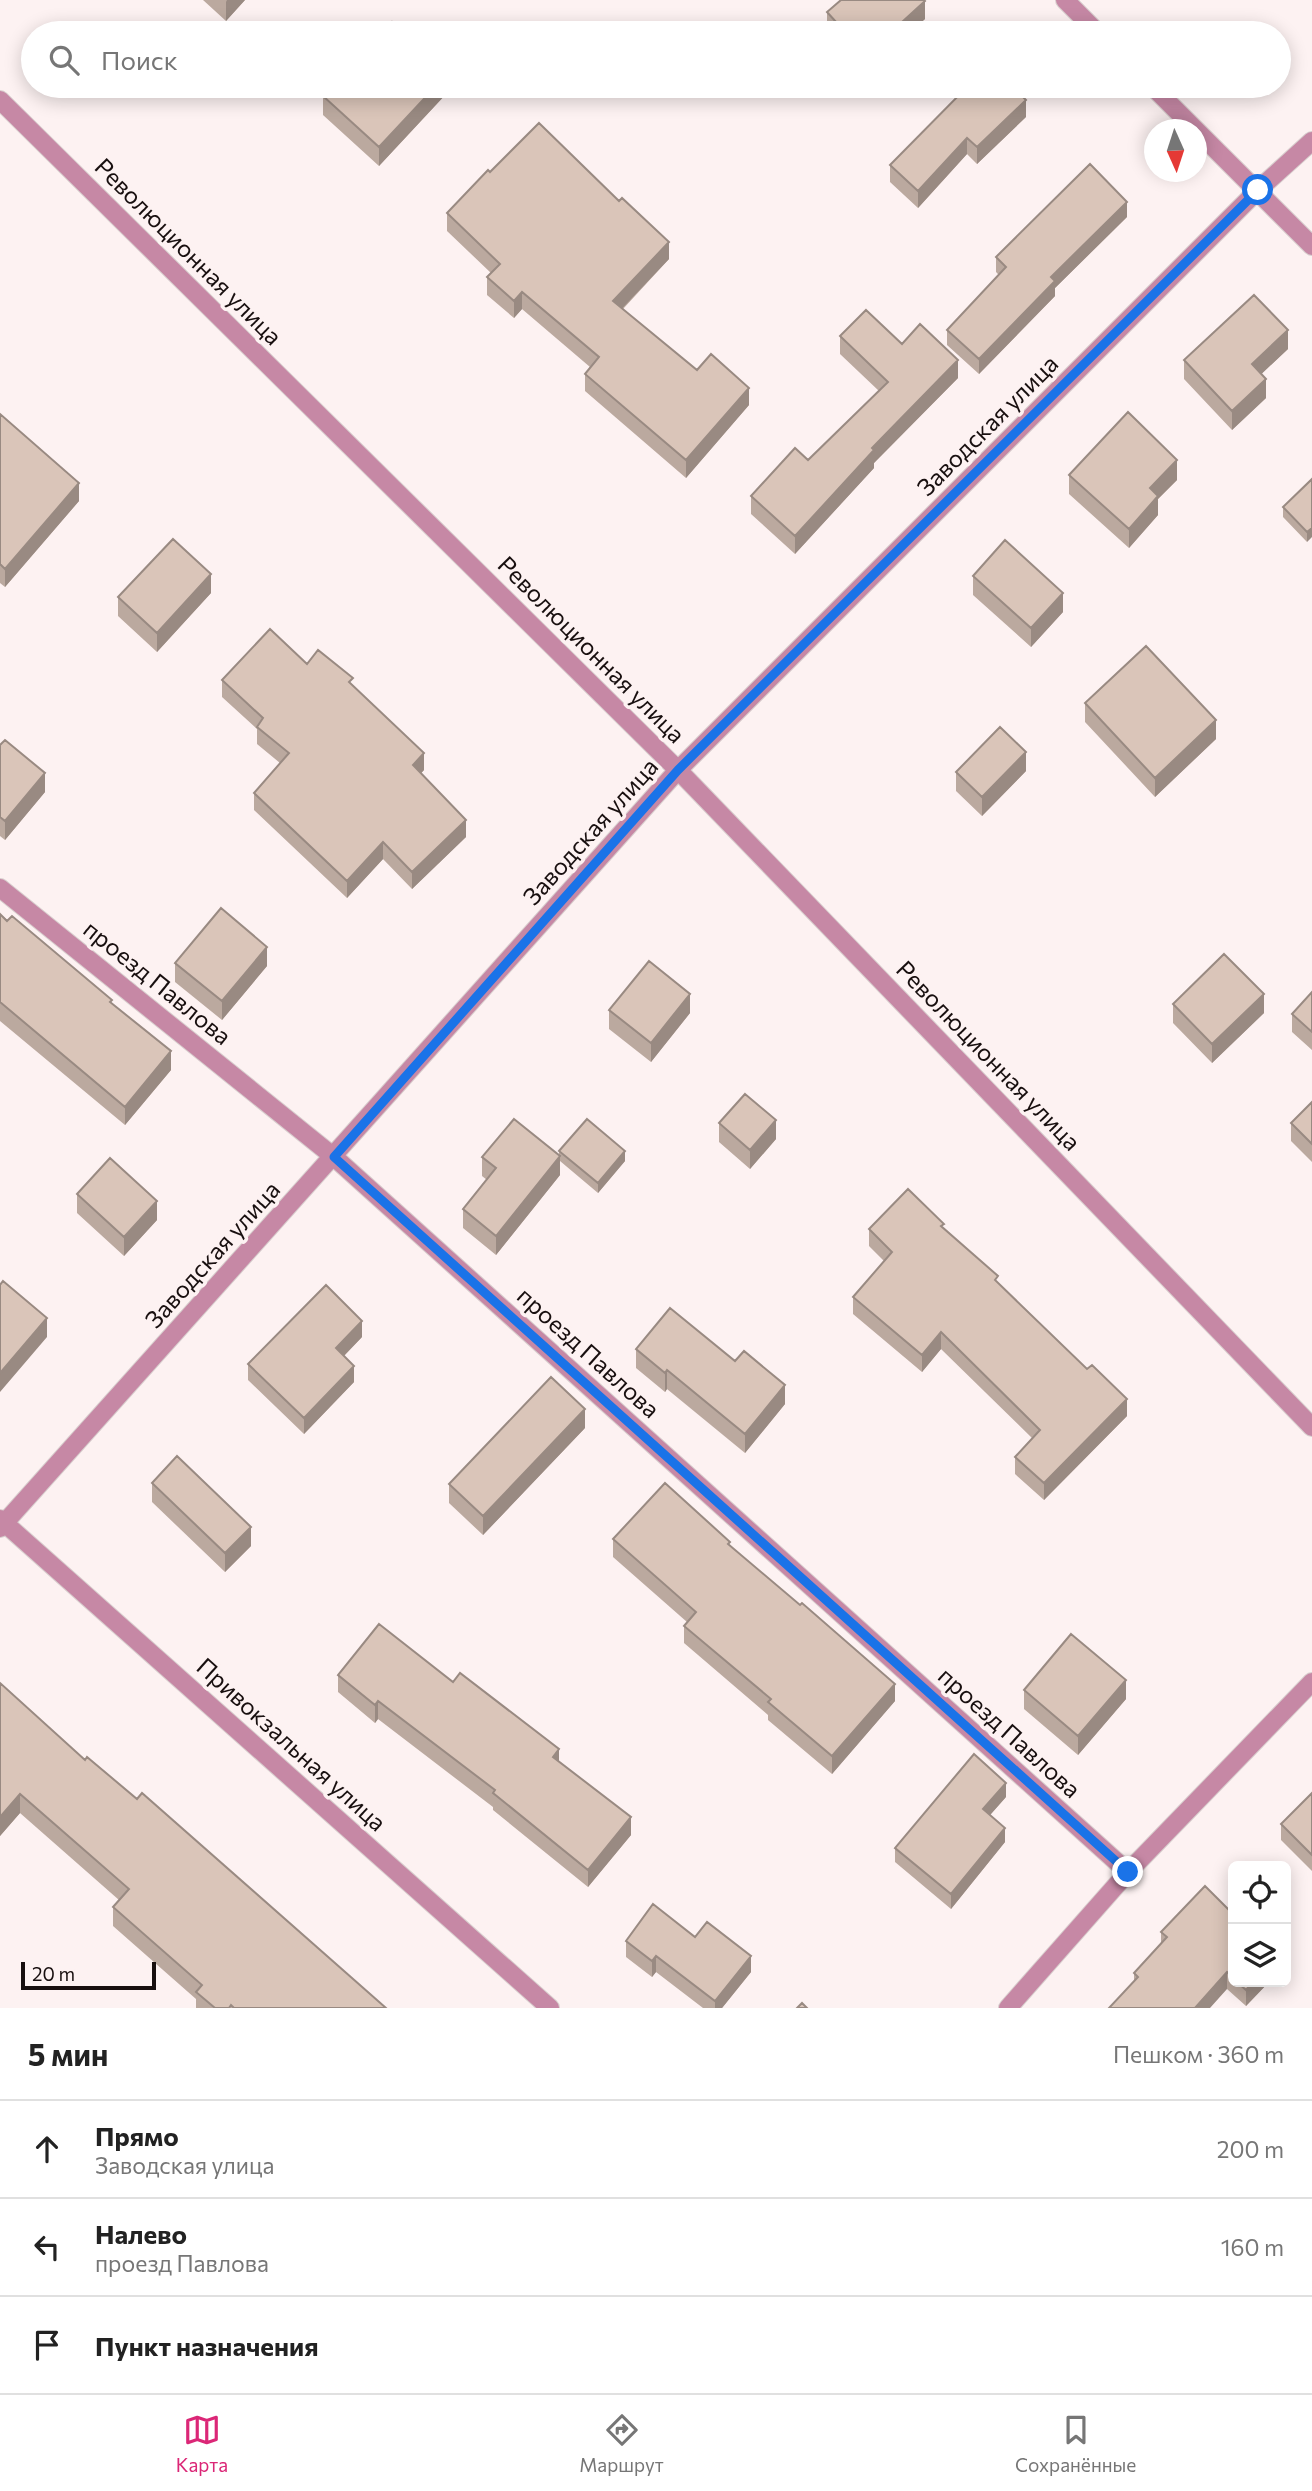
<!DOCTYPE html>
<html lang="ru">
<head>
<meta charset="utf-8">
<style>
  body { margin:0; font-family:Commissioner,sans-serif; background:#f6f6f6; color:#222 }
  .controls { position:absolute; right:21px; bottom:21px; display:grid; overflow:hidden; border-radius:10px; box-shadow:0 4px 18px #0003 }
  .controls button { width:63px; height:63px; display:grid; place-items:center; padding:0; border:0; border-bottom:2px solid #e0e0e0; background:#fff; color:#222; font:35px sans-serif }
  .compass { position:absolute; left:1144px; top:119px; width:63px; height:63px; border-radius:50%; background:#fff; box-shadow:0 4px 18px #0003; rotate:177deg }
  .scale { position:absolute; left:21px; bottom:18px; width:135px; box-sizing:border-box; padding-left:7px; border:4px solid #180f0f; border-top:0; font-size:19px; line-height:24px; white-space:nowrap; color:#180f0f; -webkit-text-stroke:5px #fdf2f2; paint-order:stroke }
  .stop { position:absolute; width:21px; height:21px; margin:-16px; border:5px solid #1a73e8; border-radius:50%; background:#fff }
  .stop.end { background:#1a73e8; border-color:#fff; box-shadow:0 2px 7px #0008 }
  .list { margin:0; padding:0; list-style:none }
  h2 { display:flex; justify-content:space-between; align-items:center; height:91px; margin:0; padding:0 28px; font-size:30px }
  h2 small { font-size:23px; font-weight:400; color:#767676 }
  .list li { display:grid; grid-template-columns:46px 1fr auto; gap:21px; align-items:center; box-sizing:border-box; height:98px; padding:0 28px; border-top:2px solid #e0e0e0 }
  .list b { display:block; font-size:26px; white-space:nowrap }
  .list p { margin:0; font-size:23px; white-space:nowrap; color:#767676 }
  .list em { font-size:23px; font-style:normal; color:#767676 }
  .icon { flex:none; width:38px; height:38px; fill:none; stroke:currentColor; stroke-width:2; stroke-linecap:round; stroke-linejoin:round }
  .map { position:relative; flex:none; width:1312px; height:2008px; overflow:hidden }
  .search { position:absolute; background:#fff; box-shadow:0 4px 18px #0003; left:21px; right:21px; top:21px; height:77px; display:flex; align-items:center; gap:18px; box-sizing:border-box; padding:0 24px; border-radius:38px; color:#767676; font-size:26px }
  .sheet { height:385px; background:#fff }
  nav { display:flex; justify-content:space-around; align-items:center; box-sizing:border-box; height:98px; border-top:2px solid #e0e0e0; background:#fff; font-size:19px; color:#767676 }
  nav a { display:grid; justify-items:center; gap:4px }
  nav .on { color:#db2777 }
  .map>svg:first-child { display:block }
  .lines { fill:none; stroke-linecap:round; stroke-linejoin:round }
  .minor-casing { stroke:#d8cece; stroke-width:20 }
  .minor { stroke:#c688a5; stroke-width:18 }
  .wall { fill:#bba99f }
  .shaded-wall { fill:#998a82 }
  .building { fill:#dac5b9; stroke:#998a82; stroke-width:2 }
  .route { stroke:#1a73e8; stroke-width:9 }
  .labels { text-anchor:middle; stroke-width:7; stroke-linejoin:round; paint-order:stroke }
  .street-label { font-size:24px; fill:#180f0f; stroke:#fdf2f2 }
</style>
</head>
<body>
<div class="map">
<svg width="1312" height="2008" viewBox="0 0 1312 2008">
  <rect width="100%" height="100%" fill="#fdf2f2"/>
  <g class="lines">
    <defs>
      <path id="minor" d="M 1065,0 L 1098,33
        M 1152,86 L 1196,130
        M 0,100 L 678,770 L 1312,1427
        M 1196,130 L 1312,246
        M 0,888 L 334,1157 L 1128,1872
        M 0,1519 L 550,2008
        M 0,1528 L 678,770 L 1258,190 L 1312,141
        M 1008,2008 L 1128,1872 L 1312,1682"/>
    </defs>
    <use href="#minor" class="minor-casing"/>
    <use href="#minor" class="minor"/>
  </g>
  <path class="wall" d="M 203,0 L 245,0 L 226,21 Z
    M 827,12 L 925,19 L 909,33 L 830,33 L 827,30 Z
    M 447,86 L 447,93 L 379,166 L 323,115 L 323,96 Z
    M 1026,117 L 977,164 L 967,154 L 918,208 L 890,182 L 890,165 Z
    M 490,172 L 669,259 L 623,309 L 697,370 L 749,405 L 686,478 L 585,391 L 585,374 L 590,367 L 522,309 L 514,318 L 487,295 L 487,277 L 491,273 L 447,231 L 447,213 Z
    M 1127,217 L 1055,288 L 1055,296 L 979,374 L 947,345 L 947,330 L 999,275 L 996,272 L 996,257 Z
    M 840,336 L 902,344 L 958,378 L 874,463 L 874,468 L 795,554 L 751,514 L 751,496 L 808,460 L 879,391 L 840,354 Z
    M 1288,349 L 1261,374 L 1266,398 L 1232,430 L 1184,379 L 1184,360 Z
    M 0,414 L 79,501 L 5,587 L 0,583 Z
    M 1069,475 L 1177,480 L 1158,499 L 1158,515 L 1129,548 L 1069,494 Z
    M 1312,479 L 1307,542 L 1283,517 L 1283,507 Z
    M 973,576 L 1063,612 L 1031,647 L 973,595 Z
    M 211,593 L 157,652 L 118,616 L 118,597 Z
    M 307,664 L 353,685 L 424,770 L 421,773 L 466,837 L 412,889 L 383,859 L 347,898 L 254,810 L 254,793 L 280,763 L 257,744 L 257,729 L 222,697 L 222,680 Z
    M 1085,703 L 1216,739 L 1155,797 L 1085,722 Z
    M 0,745 L 45,792 L 5,840 L 0,836 Z
    M 1026,771 L 982,816 L 956,791 L 956,772 Z
    M 0,914 L 112,1004 L 171,1070 L 125,1125 L 0,1021 Z
    M 175,963 L 267,966 L 222,1020 L 175,982 Z
    M 1312,992 L 1312,1050 L 1292,1032 L 1292,1014 Z
    M 1173,1004 L 1264,1013 L 1212,1063 L 1173,1023 Z
    M 609,1010 L 690,1013 L 651,1062 L 609,1029 Z
    M 1312,1102 L 1312,1162 L 1291,1141 L 1291,1123 Z
    M 719,1123 L 776,1139 L 750,1169 L 719,1142 Z
    M 559,1151 L 625,1161 L 598,1193 L 560,1161 L 560,1175 L 496,1255 L 463,1228 L 463,1209 L 487,1180 L 482,1176 L 482,1157 L 559,1156 Z
    M 77,1194 L 157,1220 L 124,1256 L 77,1213 Z
    M 944,1228 L 1127,1416 L 1044,1500 L 1015,1474 L 1015,1457 L 1032,1438 L 941,1349 L 922,1372 L 853,1314 L 853,1297 L 884,1261 L 869,1246 L 869,1229 Z
    M 362,1337 L 344,1356 L 354,1382 L 304,1434 L 248,1380 L 248,1364 Z
    M 636,1349 L 785,1404 L 745,1453 L 667,1389 L 665,1392 L 636,1368 Z
    M 585,1428 L 483,1535 L 449,1503 L 449,1484 Z
    M 152,1483 L 251,1546 L 225,1572 L 152,1502 Z
    M 613,1539 L 730,1545 L 895,1701 L 832,1774 L 768,1720 L 768,1715 L 684,1643 L 684,1626 L 687,1622 L 613,1557 Z
    M 338,1675 L 453,1682 L 559,1762 L 631,1835 L 588,1887 L 493,1810 L 493,1807 L 378,1719 L 375,1723 L 338,1692 Z
    M 0,1683 L 85,1760 L 386,2008 L 196,2008 L 196,1999 L 113,1926 L 113,1907 L 119,1900 L 20,1813 L 0,1836 Z
    M 1024,1690 L 1126,1699 L 1078,1755 L 1024,1709 Z
    M 1312,1793 L 1312,1871 L 1281,1840 L 1281,1824 Z
    M 1006,1797 L 990,1815 L 1005,1842 L 951,1909 L 895,1862 L 895,1848 Z
    M 1233,1914 L 1233,1982 L 1269,1982 L 1246,2006 L 1227,1989 L 1134,1982 L 1134,1973 L 1161,1944 L 1161,1932 Z
    M 695,1937 L 751,1972 L 722,2008 L 703,2008 L 656,1972 L 652,1977 L 626,1957 L 626,1941 Z"/>
  <path class="shaded-wall" d="M 227,0 L 245,0 L 226,21 L 226,2 Z
    M 925,1 L 925,19 L 909,33 L 890,33 Z
    M 436,86 L 447,86 L 447,93 L 379,166 L 379,147 Z
    M 1026,100 L 1026,117 L 977,164 L 977,147 Z
    M 967,138 L 967,154 L 918,208 L 918,191 Z
    M 1127,202 L 1127,217 L 1055,288 L 1055,296 L 979,374 L 979,359 L 1051,277 Z
    M 669,242 L 669,259 L 613,318 L 613,301 Z
    M 522,292 L 522,309 L 514,318 L 514,301 Z
    M 1288,330 L 1288,349 L 1252,383 L 1252,364 Z
    M 958,360 L 958,378 L 874,463 L 874,468 L 795,554 L 795,536 L 872,448 Z
    M 1266,379 L 1266,398 L 1232,430 L 1232,411 Z
    M 749,388 L 749,405 L 686,478 L 686,460 Z
    M 1177,460 L 1177,480 L 1158,499 L 1158,515 L 1129,548 L 1129,529 L 1150,488 Z
    M 79,483 L 79,501 L 5,587 L 5,569 Z
    M 1312,528 L 1312,537 L 1307,542 L 1307,532 Z
    M 211,574 L 211,593 L 157,652 L 157,633 Z
    M 1063,593 L 1063,612 L 1031,647 L 1031,628 Z
    M 1216,720 L 1216,739 L 1155,797 L 1155,778 Z
    M 1026,752 L 1026,771 L 982,816 L 982,797 Z
    M 424,753 L 424,770 L 413,782 L 413,765 Z
    M 45,773 L 45,792 L 5,840 L 5,821 Z
    M 466,820 L 466,837 L 412,889 L 412,872 Z
    M 383,842 L 383,859 L 347,898 L 347,881 Z
    M 267,947 L 267,966 L 222,1020 L 222,1001 Z
    M 690,994 L 690,1013 L 651,1062 L 651,1043 Z
    M 1264,994 L 1264,1013 L 1212,1063 L 1212,1044 Z
    M 171,1051 L 171,1070 L 125,1125 L 125,1107 Z
    M 776,1120 L 776,1139 L 750,1169 L 750,1150 Z
    M 625,1151 L 625,1161 L 598,1193 L 598,1183 Z
    M 560,1156 L 560,1175 L 496,1255 L 496,1236 Z
    M 157,1201 L 157,1220 L 124,1256 L 124,1237 Z
    M 47,1318 L 47,1337 L 0,1392 L 0,1373 Z
    M 362,1321 L 362,1337 L 336,1364 L 336,1348 Z
    M 941,1332 L 941,1349 L 922,1372 L 922,1355 Z
    M 354,1366 L 354,1382 L 304,1434 L 304,1418 Z
    M 667,1370 L 667,1389 L 665,1392 L 665,1373 Z
    M 785,1385 L 785,1404 L 745,1453 L 745,1434 Z
    M 1127,1399 L 1127,1416 L 1044,1500 L 1044,1483 Z
    M 585,1409 L 585,1428 L 483,1535 L 483,1516 Z
    M 251,1527 L 251,1546 L 225,1572 L 225,1553 Z
    M 1126,1680 L 1126,1699 L 1078,1755 L 1078,1736 Z
    M 895,1684 L 895,1701 L 832,1774 L 832,1756 Z
    M 378,1701 L 378,1719 L 375,1723 L 375,1705 Z
    M 559,1749 L 559,1767 L 553,1757 Z
    M 1006,1783 L 1006,1797 L 983,1823 L 983,1809 Z
    M 20,1794 L 20,1813 L 0,1836 L 0,1817 Z
    M 631,1817 L 631,1835 L 588,1887 L 588,1870 Z
    M 1005,1828 L 1005,1842 L 951,1909 L 951,1894 Z
    M 656,1956 L 656,1972 L 652,1977 L 652,1961 Z
    M 751,1956 L 751,1972 L 722,2008 L 715,2008 L 715,2001 Z
    M 1227,1972 L 1227,1989 L 1210,2008 L 1195,2008 Z
    M 1253,1982 L 1269,1982 L 1246,2006 L 1246,1990 Z"/>
  <path class="building" d="M 841,0 L 924,0 L 925,1 L 890,33 L 846,33 L 827,12 Z
    M 392,22 L 403,33 L 382,33 Z
    M 333,86 L 436,86 L 379,147 L 323,96 Z
    M 968,86 L 1012,86 L 1026,100 L 977,147 L 967,138 L 918,191 L 890,165 Z
    M 539,123 L 619,201 L 622,198 L 669,242 L 613,301 L 697,370 L 711,354 L 749,388 L 686,460 L 585,374 L 599,357 L 522,292 L 514,301 L 487,277 L 500,264 L 447,213 L 488,170 L 490,172 Z
    M 1090,164 L 1127,202 L 1051,277 L 1055,281 L 979,359 L 947,330 L 1006,267 L 996,257 Z
    M 1254,295 L 1288,330 L 1252,364 L 1266,379 L 1232,411 L 1184,360 Z
    M 866,310 L 902,344 L 920,324 L 958,360 L 872,448 L 874,450 L 795,536 L 751,496 L 795,448 L 808,460 L 888,382 L 840,336 Z
    M 1128,412 L 1177,460 L 1150,488 L 1158,496 L 1129,529 L 1069,475 Z
    M 0,414 L 79,483 L 5,569 L 0,564 Z
    M 1312,479 L 1312,528 L 1307,532 L 1283,507 Z
    M 173,539 L 211,574 L 157,633 L 118,597 Z
    M 1005,540 L 1063,593 L 1031,628 L 973,576 Z
    M 270,629 L 307,664 L 318,650 L 353,678 L 349,682 L 424,753 L 413,765 L 466,820 L 412,872 L 383,842 L 347,881 L 254,793 L 289,753 L 257,727 L 263,718 L 222,680 Z
    M 1146,646 L 1216,720 L 1155,778 L 1085,703 Z
    M 1000,727 L 1026,752 L 982,797 L 956,772 Z
    M 5,740 L 45,773 L 5,821 L 0,817 L 0,745 Z
    M 221,908 L 267,947 L 222,1001 L 175,963 Z
    M 0,914 L 7,921 L 12,916 L 112,1000 L 110,1002 L 171,1051 L 125,1107 L 0,1002 Z
    M 1224,954 L 1264,994 L 1212,1044 L 1173,1004 Z
    M 649,961 L 690,994 L 651,1043 L 609,1010 Z
    M 1312,992 L 1312,1032 L 1292,1014 Z
    M 745,1094 L 776,1120 L 750,1150 L 719,1123 Z
    M 1312,1102 L 1312,1144 L 1291,1123 Z
    M 514,1119 L 560,1156 L 496,1236 L 463,1209 L 496,1168 L 482,1157 Z
    M 587,1119 L 625,1151 L 598,1183 L 559,1151 Z
    M 110,1158 L 157,1201 L 124,1237 L 77,1194 Z
    M 908,1189 L 944,1224 L 941,1226 L 998,1276 L 995,1280 L 1087,1369 L 1092,1365 L 1127,1399 L 1044,1483 L 1015,1457 L 1040,1430 L 941,1332 L 922,1355 L 853,1297 L 892,1252 L 869,1229 Z
    M 3,1281 L 47,1318 L 0,1373 L 0,1285 Z
    M 326,1285 L 362,1321 L 336,1348 L 354,1366 L 304,1418 L 248,1364 Z
    M 670,1308 L 735,1361 L 744,1351 L 785,1385 L 745,1434 L 667,1370 L 665,1373 L 636,1349 Z
    M 551,1377 L 585,1409 L 483,1516 L 449,1484 Z
    M 177,1456 L 251,1527 L 225,1553 L 152,1483 Z
    M 665,1483 L 730,1542 L 728,1544 L 800,1605 L 802,1603 L 895,1684 L 832,1756 L 768,1702 L 771,1699 L 684,1626 L 696,1612 L 613,1539 Z
    M 379,1624 L 453,1682 L 460,1673 L 559,1749 L 553,1757 L 631,1817 L 588,1870 L 493,1793 L 495,1790 L 378,1701 L 375,1705 L 338,1675 Z
    M 1071,1634 L 1126,1680 L 1078,1736 L 1024,1690 Z
    M 0,1683 L 85,1760 L 87,1757 L 137,1799 L 142,1793 L 386,2008 L 234,2008 L 231,2005 L 229,2008 L 215,2008 L 196,1992 L 202,1985 L 113,1907 L 129,1889 L 20,1794 L 0,1817 Z
    M 974,1754 L 1006,1783 L 983,1809 L 1005,1828 L 951,1894 L 895,1848 Z
    M 1312,1793 L 1312,1855 L 1281,1824 Z
    M 1205,1886 L 1233,1914 L 1233,1978 L 1227,1972 L 1195,2008 L 1109,2008 L 1138,1977 L 1134,1973 L 1167,1937 L 1161,1932 Z
    M 653,1904 L 695,1937 L 707,1922 L 751,1956 L 715,2001 L 656,1956 L 652,1961 L 626,1941 Z
    M 1237,1982 L 1253,1982 L 1246,1990 Z
    M 802,2003 L 807,2008 L 797,2008 Z"/>
  <g class="lines">
    <path class="route" d="M 1128,1872 L 334,1157 L 678,770 L 1258,190"/>
  </g>
  <g class="labels">
    <g class="street-label">
      <text transform="translate(188 252) rotate(45)" y="8">Революционная улица</text>
      <text transform="translate(988 426) rotate(-45)" y="8">Заводская улица</text>
      <text transform="translate(591 650) rotate(45)" y="8">Революционная улица</text>
      <text transform="translate(591 832) rotate(-48)" y="8">Заводская улица</text>
      <text transform="translate(157 983) rotate(39)" y="8">проезд Павлова</text>
      <text transform="translate(988 1056) rotate(46)" y="8">Революционная улица</text>
      <text transform="translate(213 1255) rotate(-48)" y="8">Заводская улица</text>
      <text transform="translate(588 1353) rotate(42)" y="8">проезд Павлова</text>
      <text transform="translate(1009 1733) rotate(42)" y="8">проезд Павлова</text>
      <text transform="translate(291 1745) rotate(42)" y="8">Привокзальная улица</text>
    </g>
  </g>
</svg>
<div class="controls">
<button><svg class="icon" aria-label="locate" viewBox="0 0 24 24"><circle cx="12" cy="12" r="6"/><path d="M12 2v4M12 18v4M2 12h4M18 12h4"/></svg></button>
<button><svg class="icon" aria-label="layers" viewBox="0 0 24 24"><path d="M12 4l9 5-9 5-9-5zM3 14l9 5 9-5"/></svg></button>
</div>
<svg class="compass" viewBox="-18 -18 36 36"><path d="M0-13l5 13h-10z" fill="#e53935"/><path d="M0 13l5-13h-10z" fill="#767676"/></svg>
<div class="scale">20 m</div>
<div class="stop" style="left:1258px;top:190px"></div>
<div class="stop end" style="left:1128px;top:1872px"></div>
<div class="search"><svg class="icon" aria-label="search" viewBox="0 0 24 24"><circle cx="10" cy="10" r="6"/><path d="M15 15l6 6"/></svg>Поиск</div>
</div>
<section class="sheet">
<h2>5 мин<small>Пешком · 360 m</small></h2>
<ul class="list">
<li><svg class="icon" aria-label="ahead" viewBox="0 0 24 24"><path d="M12 20V5M6 11l6-6 6 6"/></svg><div><b>Прямо</b><p>Заводская улица</p></div><em>200 m</em></li>
<li><svg class="icon" aria-label="left" viewBox="0 0 24 24"><path d="M17 20v-9H6M10 6l-5 5 5 5"/></svg><div><b>Налево</b><p>проезд Павлова</p></div><em>160 m</em></li>
<li><svg class="icon" aria-label="arrive" viewBox="0 0 24 24"><path d="M6 21V4h12l-3 4 3 4H6"/></svg><div><b>Пункт назначения</b></div></li>
</ul>
</section>
<nav>
<a class="on"><svg class="icon" aria-label="map" viewBox="0 0 24 24"><path d="M3 6l6-2 6 2 6-2v14l-6 2-6-2-6 2zM9 4v14M15 6v14"/></svg>Карта</a>
<a><svg class="icon" aria-label="directions" viewBox="0 0 24 24"><path d="M12 3l9 9-9 9-9-9zM9 14v-3h6M13 9l2 2-2 2"/></svg>Маршрут</a>
<a><svg class="icon" aria-label="saved" viewBox="0 0 24 24"><path d="M7 4h10v16l-5-4-5 4z"/></svg>Сохранённые</a>
</nav>
</body>
</html>
